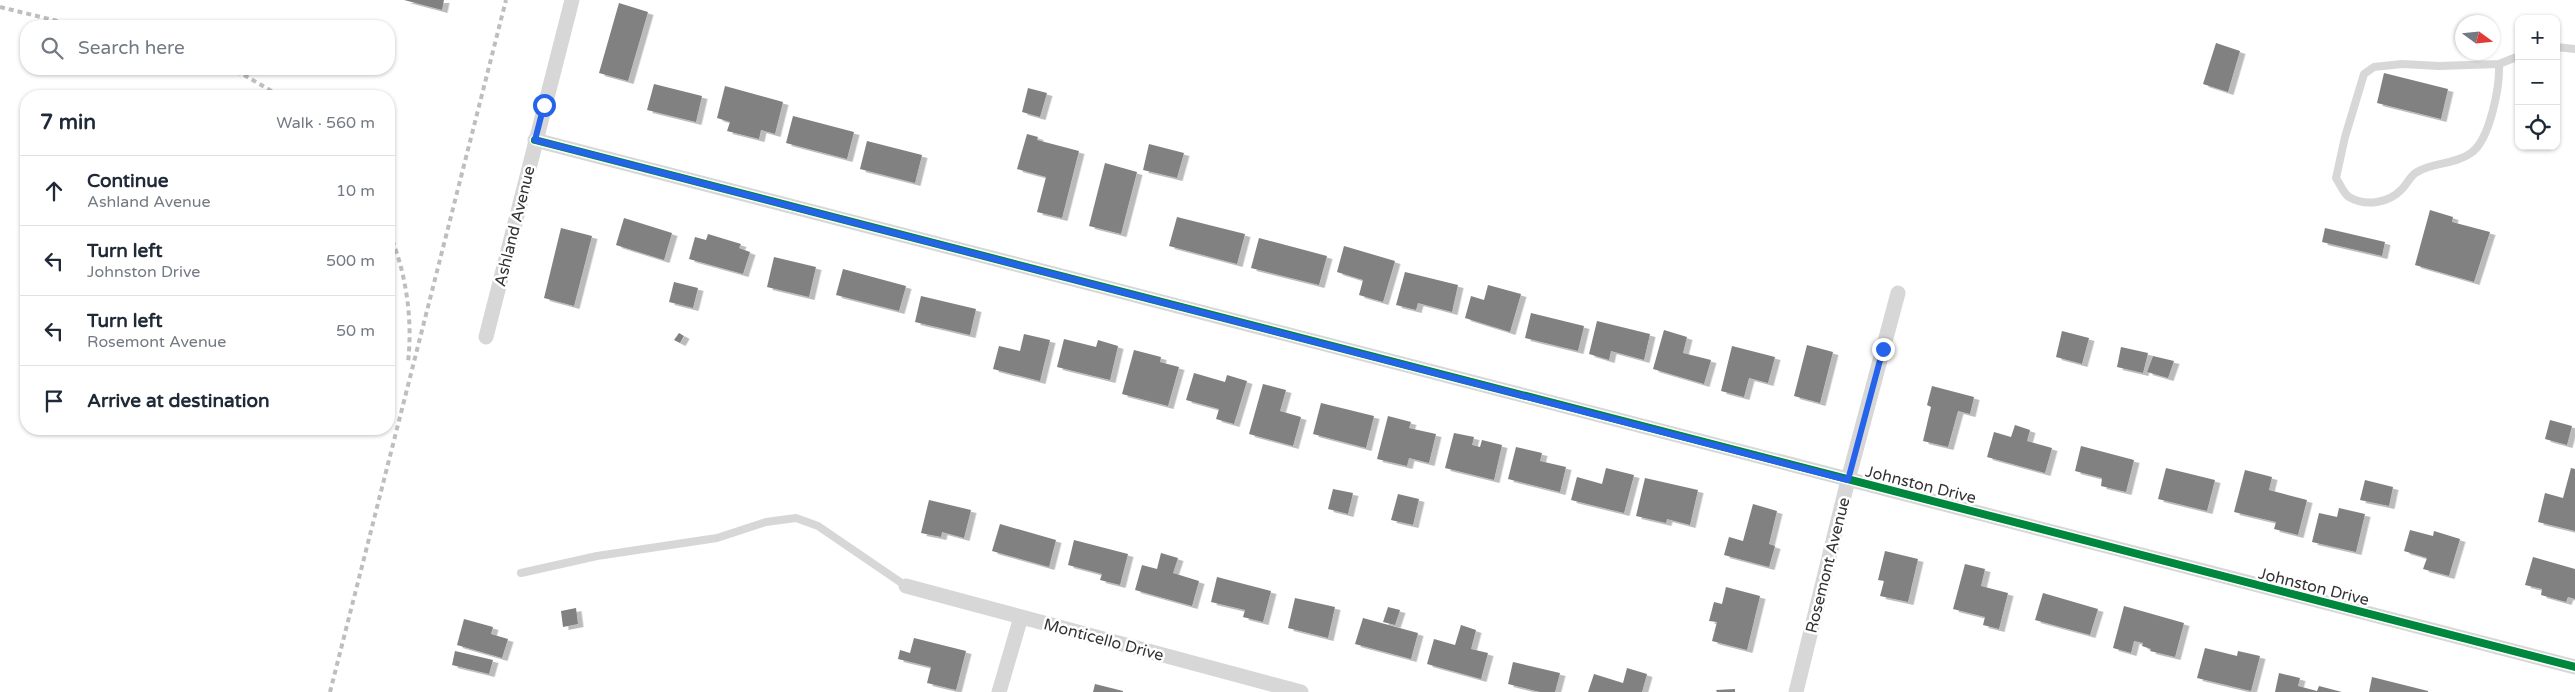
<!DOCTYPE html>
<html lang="en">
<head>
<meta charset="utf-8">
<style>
  body { margin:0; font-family:"Varela Round",sans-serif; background:#f6f6f7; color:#1f2937 }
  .controls { position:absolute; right:15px; top:15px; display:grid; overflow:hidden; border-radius:10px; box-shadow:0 1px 4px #0004 }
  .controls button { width:45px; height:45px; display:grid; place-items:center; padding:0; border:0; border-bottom:1px solid #e0e1e3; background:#fff; color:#1f2937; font:25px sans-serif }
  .compass { position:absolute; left:2455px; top:15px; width:45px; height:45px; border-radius:50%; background:#fff; box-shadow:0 1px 4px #0004; rotate:105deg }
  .stop { position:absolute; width:15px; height:15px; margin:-11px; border:4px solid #2563eb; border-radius:50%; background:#fff }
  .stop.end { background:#2563eb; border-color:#fff; box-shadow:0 1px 5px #0008 }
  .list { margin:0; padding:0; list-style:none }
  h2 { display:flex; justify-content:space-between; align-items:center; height:65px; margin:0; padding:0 20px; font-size:21px }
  h2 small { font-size:16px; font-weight:400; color:#747a83 }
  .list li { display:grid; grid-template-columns:32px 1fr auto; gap:15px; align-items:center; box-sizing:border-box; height:70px; padding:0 20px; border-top:1px solid #e0e1e3 }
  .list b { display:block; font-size:19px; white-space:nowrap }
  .list p { margin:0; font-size:16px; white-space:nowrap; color:#747a83 }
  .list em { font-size:16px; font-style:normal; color:#747a83 }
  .icon { flex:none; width:28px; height:28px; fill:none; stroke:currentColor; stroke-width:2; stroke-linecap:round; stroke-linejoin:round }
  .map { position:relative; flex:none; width:2575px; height:692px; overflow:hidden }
  .search { position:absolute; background:#fff; box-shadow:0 1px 4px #0004; left:20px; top:20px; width:375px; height:55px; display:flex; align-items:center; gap:12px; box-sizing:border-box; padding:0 18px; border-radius:20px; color:#747a83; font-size:19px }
  .panel { position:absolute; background:#fff; box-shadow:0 1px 4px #0004; left:20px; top:90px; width:375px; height:345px; border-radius:20px }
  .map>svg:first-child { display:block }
  .building { fill:#818181; filter:url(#shadow) }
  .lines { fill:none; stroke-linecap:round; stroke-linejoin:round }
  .lane { stroke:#d7d7d7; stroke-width:8 }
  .street { stroke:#d7d7d7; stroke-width:15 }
  .rail { stroke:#bebebe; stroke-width:4; stroke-dasharray:5 4; stroke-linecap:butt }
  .cycleway-casing { stroke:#fff; stroke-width:11 }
  .cycleway { stroke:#00873e; stroke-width:8 }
  .route { stroke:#2563eb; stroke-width:6 }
  .labels { text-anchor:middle; stroke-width:5; stroke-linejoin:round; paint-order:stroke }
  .street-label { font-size:16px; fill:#333; stroke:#fff }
</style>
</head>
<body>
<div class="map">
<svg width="2575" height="692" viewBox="0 0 2575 692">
  <defs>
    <filter id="shadow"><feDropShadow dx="5.5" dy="3" stdDeviation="0" flood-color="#0004"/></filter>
  </defs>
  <rect width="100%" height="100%" fill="#fff"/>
  <path class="building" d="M 404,0 L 444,0 L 442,10 Z
    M 619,3 L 648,12 L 628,81 L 599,73 Z
    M 2216,43 L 2240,51 L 2228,92 L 2203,84 Z
    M 2384,73 L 2448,89 L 2441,119 L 2377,103 Z
    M 654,84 L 702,96 L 696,122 L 647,110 Z
    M 725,86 L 783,102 L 775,134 L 761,130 L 759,139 L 727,131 L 730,122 L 717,118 Z
    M 1028,88 L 1047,93 L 1040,117 L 1022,112 Z
    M 793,116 L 854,132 L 847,159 L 786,143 Z
    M 1027,134 L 1038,137 L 1037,140 L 1079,151 L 1062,218 L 1037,212 L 1046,177 L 1017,169 Z
    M 867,141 L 922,155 L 915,183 L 860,169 Z
    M 1149,144 L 1184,153 L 1177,178 L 1143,170 Z
    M 1105,163 L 1137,172 L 1121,234 L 1089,226 Z
    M 2430,210 L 2453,217 L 2452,222 L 2490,232 L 2474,282 L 2415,265 Z
    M 1177,217 L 1245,234 L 1237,264 L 1169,246 Z
    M 624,218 L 672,233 L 664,260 L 616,245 Z
    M 561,228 L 592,236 L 574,306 L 544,298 Z
    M 2325,228 L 2385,242 L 2382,256 L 2322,242 Z
    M 708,234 L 741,244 L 739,248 L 750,252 L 743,274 L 689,259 L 695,237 L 706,240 Z
    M 1259,238 L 1327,256 L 1319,285 L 1251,268 Z
    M 1344,246 L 1395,261 L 1383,302 L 1359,295 L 1363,280 L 1337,272 Z
    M 774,257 L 816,267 L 809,297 L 767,287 Z
    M 843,269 L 906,286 L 899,311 L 836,295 Z
    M 1405,272 L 1458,285 L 1452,312 L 1418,303 L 1416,310 L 1396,305 Z
    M 674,282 L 698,288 L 693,308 L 669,302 Z
    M 1488,285 L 1521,294 L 1510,332 L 1465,318 L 1471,296 L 1484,300 Z
    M 921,296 L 976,309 L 970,335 L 915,322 Z
    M 1531,313 L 1584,326 L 1578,351 L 1525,338 Z
    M 1597,321 L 1650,334 L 1644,360 L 1611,351 L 1609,360 L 1589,354 Z
    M 1664,330 L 1687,337 L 1683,353 L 1711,360 L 1704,384 L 1653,369 Z
    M 2062,331 L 2089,338 L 2082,364 L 2056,357 Z
    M 679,333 L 684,336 L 680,343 L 674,340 Z
    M 1024,334 L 1050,340 L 1040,381 L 993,369 L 999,346 L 1020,351 Z
    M 1064,339 L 1096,347 L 1098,340 L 1118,346 L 1110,380 L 1057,367 Z
    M 1807,345 L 1833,352 L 1820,403 L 1794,396 Z
    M 1732,346 L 1775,357 L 1768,383 L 1749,378 L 1744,397 L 1721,391 Z
    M 2121,347 L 2148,353 L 2143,373 L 2117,367 Z
    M 1134,350 L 1161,357 L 1160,362 L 1179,367 L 1168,406 L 1122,394 Z
    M 2153,356 L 2174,361 L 2168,378 L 2147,372 Z
    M 1194,373 L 1225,382 L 1227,375 L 1247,381 L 1234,424 L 1216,419 L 1219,409 L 1186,400 Z
    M 1263,384 L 1286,390 L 1280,411 L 1301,417 L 1293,446 L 1249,434 Z
    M 1932,386 L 1974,397 L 1970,414 L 1958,411 L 1948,447 L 1923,441 L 1931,407 L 1927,405 Z
    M 1321,403 L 1374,416 L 1366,448 L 1313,434 Z
    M 1388,416 L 1411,422 L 1409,428 L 1436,434 L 1429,463 L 1409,458 L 1407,466 L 1377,459 Z
    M 2550,420 L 2572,426 L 2567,445 L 2545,439 Z
    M 2015,425 L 2030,430 L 2027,441 L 2052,448 L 2045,473 L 1987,457 L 1994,432 L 2011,437 Z
    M 1454,433 L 1474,437 L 1472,445 L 1480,447 L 1482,440 L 1502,445 L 1494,480 L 1445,468 Z
    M 2081,446 L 2134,460 L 2126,492 L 2101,486 L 2102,478 L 2075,471 Z
    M 1516,447 L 1542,453 L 1540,461 L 1566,467 L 1560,492 L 1508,479 Z
    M 1606,468 L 1634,475 L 1624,513 L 1571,500 L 1577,477 L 1602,484 Z
    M 2166,468 L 2215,480 L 2207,511 L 2158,499 Z
    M 2571,468 L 2575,469 L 2575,531 L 2538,522 L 2545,493 L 2563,498 Z
    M 2245,470 L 2272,477 L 2269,490 L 2307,500 L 2298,535 L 2274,529 L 2276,522 L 2234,512 Z
    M 1645,478 L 1698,490 L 1690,525 L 1667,519 L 1666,523 L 1636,516 Z
    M 2365,480 L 2393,487 L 2389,506 L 2360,500 Z
    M 1333,489 L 1353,493 L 1348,514 L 1328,509 Z
    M 1398,494 L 1419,499 L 1413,525 L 1391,520 Z
    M 929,500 L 971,510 L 964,538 L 942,532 L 941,537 L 921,533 Z
    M 1753,504 L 1777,511 L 1769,544 L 1775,546 L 1769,567 L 1724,555 L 1729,537 L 1743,541 Z
    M 2339,508 L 2365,514 L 2356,552 L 2312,542 L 2319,513 L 2337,517 Z
    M 1000,524 L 1056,540 L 1049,567 L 992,551 Z
    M 2410,530 L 2433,536 L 2434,531 L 2460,539 L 2449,576 L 2423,569 L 2427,558 L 2404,551 Z
    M 1074,540 L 1128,554 L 1120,585 L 1100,580 L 1102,574 L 1068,565 Z
    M 1885,551 L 1918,559 L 1908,602 L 1880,596 L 1884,581 L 1878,580 Z
    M 1161,553 L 1178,558 L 1173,573 L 1199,581 L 1192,606 L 1135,590 L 1142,565 L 1157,569 Z
    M 2533,557 L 2575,569 L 2575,599 L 2568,597 L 2566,602 L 2541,595 L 2542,589 L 2525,585 Z
    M 1965,564 L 1985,569 L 1981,586 L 2008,593 L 1999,629 L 1983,625 L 1985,617 L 1953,609 Z
    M 1217,577 L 1271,591 L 1263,622 L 1243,617 L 1245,610 L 1211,602 Z
    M 1726,587 L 1760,596 L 1747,650 L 1712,641 L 1717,622 L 1709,621 L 1714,602 L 1722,604 Z
    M 2043,593 L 2098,609 L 2090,635 L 2035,620 Z
    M 1295,598 L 1335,607 L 1328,638 L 1288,628 Z
    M 2124,606 L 2184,623 L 2175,657 L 2150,651 L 2151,649 L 2142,646 L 2143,643 L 2134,641 L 2131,653 L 2113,648 Z
    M 1388,607 L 1400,610 L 1395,625 L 1383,622 Z
    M 576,608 L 578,624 L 563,627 L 561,611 Z
    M 1363,618 L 1418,633 L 1411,659 L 1355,644 Z
    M 464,619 L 493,627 L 491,634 L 508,639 L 502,658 L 457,645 Z
    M 1461,625 L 1476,630 L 1471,649 L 1488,653 L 1481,679 L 1427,664 L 1434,639 L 1455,645 Z
    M 914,638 L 966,651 L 956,690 L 927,683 L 931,667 L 898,659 L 900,650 L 910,653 Z
    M 2205,648 L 2237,656 L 2238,651 L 2260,656 L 2251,691 L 2197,678 Z
    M 455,651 L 493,660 L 489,674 L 452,665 Z
    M 1513,662 L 1560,673 L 1555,692 L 1540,692 L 1508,684 Z
    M 1627,668 L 1647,674 L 1642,692 L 1588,692 L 1594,674 L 1623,683 Z
    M 2279,673 L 2300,678 L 2298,686 L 2317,691 L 2319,686 L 2342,692 L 2275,692 Z
    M 2372,677 L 2428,691 L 2428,692 L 2369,692 Z
    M 1095,684 L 1123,691 L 1123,692 L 1093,692 Z
    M 1735,689 L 1735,692 L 1717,692 L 1716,690 Z"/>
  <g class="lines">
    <path class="lane" d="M 2556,47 L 2575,49
      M 2499,64 C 2500,86 2490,140 2471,153 C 2454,165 2433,162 2417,172 C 2410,176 2407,184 2402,189 C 2389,203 2366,207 2349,197 C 2344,194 2340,184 2336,178 L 2345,137 L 2364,74 L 2374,67 L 2402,64 L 2439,66 L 2499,64 L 2519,56
      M 521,573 L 597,556 L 717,538 L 766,522 L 796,518 L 818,526 L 906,586"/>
    <path class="street" d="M 535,140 L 2575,667
      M 486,337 L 572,0
      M 906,586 L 1301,692
      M 999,692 L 1021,617
      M 1796,692 L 1848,480 L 1898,293"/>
    <path class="rail" d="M 0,7 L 78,26
      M 227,69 L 244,75 L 280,96
      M 389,232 C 406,272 413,319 408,362
      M 330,692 L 506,0"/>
    <defs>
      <path id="cycleway" d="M 535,140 L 2575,667"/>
    </defs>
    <use href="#cycleway" class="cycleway-casing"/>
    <use href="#cycleway" class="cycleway"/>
  </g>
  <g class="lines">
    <path class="route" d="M 544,105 L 535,140 L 1848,480 L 1883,349"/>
  </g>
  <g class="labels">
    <g class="street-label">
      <text transform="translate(514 226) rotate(-76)" y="6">Ashland Avenue</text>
      <text transform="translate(1921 484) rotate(14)" y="6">Johnston Drive</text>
      <text transform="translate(1827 565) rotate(-76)" y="6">Rosemont Avenue</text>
      <text transform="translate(2314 586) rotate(14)" y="6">Johnston Drive</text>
      <text transform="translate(1104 639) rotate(15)" y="6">Monticello Drive</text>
    </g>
  </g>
</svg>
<div class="controls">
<button>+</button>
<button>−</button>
<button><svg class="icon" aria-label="locate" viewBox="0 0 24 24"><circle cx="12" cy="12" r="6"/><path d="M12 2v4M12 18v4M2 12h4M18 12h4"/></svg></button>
</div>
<svg class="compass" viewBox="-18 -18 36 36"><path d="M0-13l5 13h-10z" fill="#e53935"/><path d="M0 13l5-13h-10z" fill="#747a83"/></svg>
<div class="stop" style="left:544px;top:105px"></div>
<div class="stop end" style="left:1883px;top:349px"></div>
<div class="search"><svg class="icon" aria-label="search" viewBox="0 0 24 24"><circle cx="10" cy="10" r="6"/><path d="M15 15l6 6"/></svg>Search here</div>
<section class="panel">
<h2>7 min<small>Walk · 560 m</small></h2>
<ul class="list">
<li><svg class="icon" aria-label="ahead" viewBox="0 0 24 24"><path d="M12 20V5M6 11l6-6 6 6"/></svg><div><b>Continue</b><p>Ashland Avenue</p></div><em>10 m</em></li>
<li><svg class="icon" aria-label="left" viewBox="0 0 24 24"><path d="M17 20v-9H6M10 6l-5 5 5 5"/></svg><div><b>Turn left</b><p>Johnston Drive</p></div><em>500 m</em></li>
<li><svg class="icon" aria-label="left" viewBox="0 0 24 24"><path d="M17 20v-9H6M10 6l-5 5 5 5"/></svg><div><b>Turn left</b><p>Rosemont Avenue</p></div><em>50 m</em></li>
<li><svg class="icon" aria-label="arrive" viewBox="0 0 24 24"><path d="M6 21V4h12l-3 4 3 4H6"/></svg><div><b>Arrive at destination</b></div></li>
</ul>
</section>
</div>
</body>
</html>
